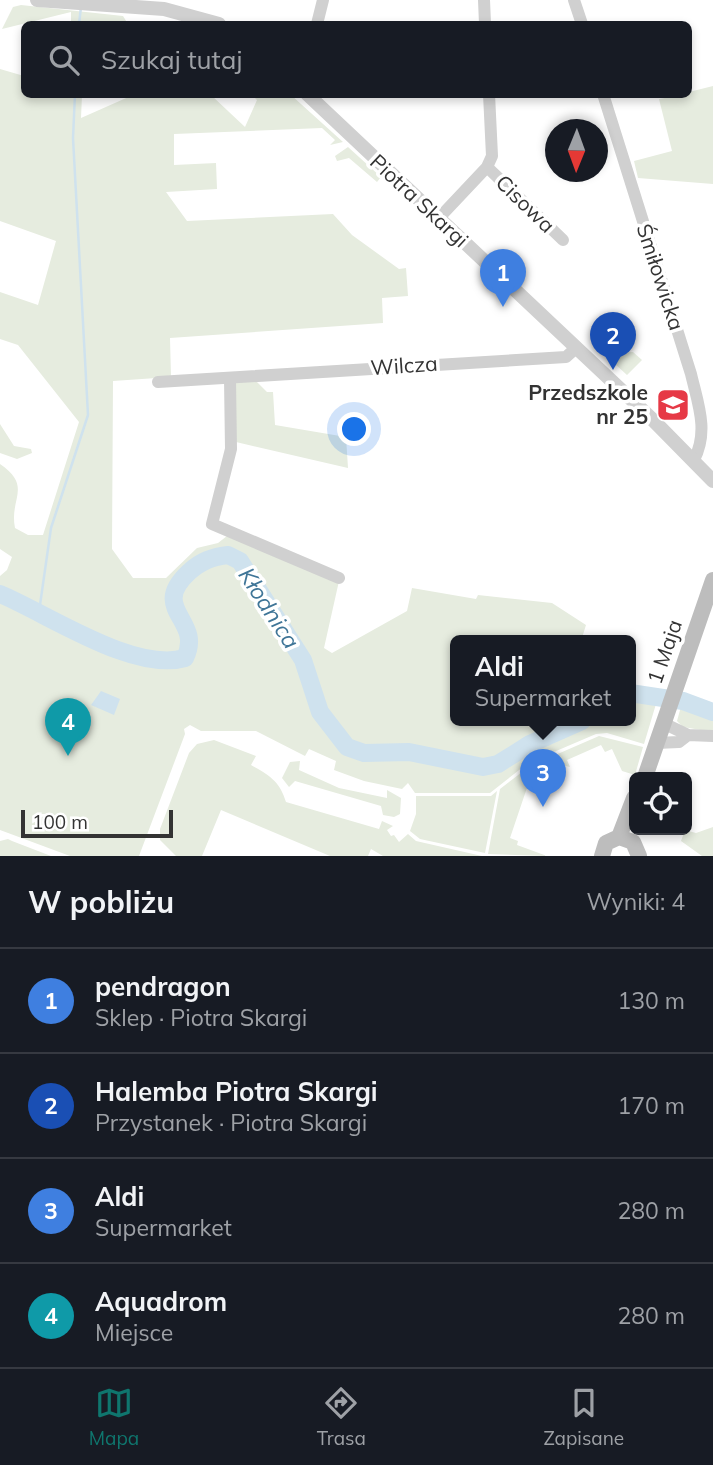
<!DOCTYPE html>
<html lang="pl">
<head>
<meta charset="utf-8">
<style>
  body { margin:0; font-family:Mulish,sans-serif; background:#20242c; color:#f1f3f6 }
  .controls { position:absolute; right:21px; bottom:21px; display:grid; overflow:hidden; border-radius:10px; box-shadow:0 4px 10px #0003 }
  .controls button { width:63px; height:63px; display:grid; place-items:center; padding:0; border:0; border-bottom:2px solid #363941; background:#171b24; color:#f1f3f6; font:35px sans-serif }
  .compass { position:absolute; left:545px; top:119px; width:63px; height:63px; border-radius:50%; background:#171b24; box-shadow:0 4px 10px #0003; rotate:181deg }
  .scale { position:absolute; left:21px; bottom:18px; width:152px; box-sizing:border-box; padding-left:7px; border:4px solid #333; border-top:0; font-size:19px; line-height:24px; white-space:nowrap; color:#333; -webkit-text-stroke:5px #fff; paint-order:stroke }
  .you { position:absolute; left:355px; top:430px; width:24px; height:24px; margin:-18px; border:5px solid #fff; border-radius:50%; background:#1a73e8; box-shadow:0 0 0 10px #1a73e833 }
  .badge { display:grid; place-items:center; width:46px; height:46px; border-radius:50%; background:#0f766e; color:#fff; font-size:23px; font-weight:700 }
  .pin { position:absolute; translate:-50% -58px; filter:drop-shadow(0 2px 4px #0008) }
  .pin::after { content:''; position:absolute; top:37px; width:24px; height:21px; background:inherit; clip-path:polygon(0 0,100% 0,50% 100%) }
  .popup { position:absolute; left:450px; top:635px; width:186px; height:91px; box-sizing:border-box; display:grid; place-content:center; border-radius:10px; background:#171b24; filter:drop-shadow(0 2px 5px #0005); font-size:23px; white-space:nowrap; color:#9ea1a6 }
  .popup b { font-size:26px; color:#f1f3f6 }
  .popup::after { content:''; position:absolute; left:50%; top:100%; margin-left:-14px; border:14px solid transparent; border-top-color:#171b24 }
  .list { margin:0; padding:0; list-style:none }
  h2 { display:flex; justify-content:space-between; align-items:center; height:91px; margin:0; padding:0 28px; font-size:30px }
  h2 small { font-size:23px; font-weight:400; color:#9ea1a6 }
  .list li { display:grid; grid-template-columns:46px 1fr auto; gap:21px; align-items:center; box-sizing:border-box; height:105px; padding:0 28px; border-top:2px solid #363941 }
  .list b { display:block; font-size:26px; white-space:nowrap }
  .list p { margin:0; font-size:23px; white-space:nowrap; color:#9ea1a6 }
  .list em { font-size:23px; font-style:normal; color:#9ea1a6 }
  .icon { flex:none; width:38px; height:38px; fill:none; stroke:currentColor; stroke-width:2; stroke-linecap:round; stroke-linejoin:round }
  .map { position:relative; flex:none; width:713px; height:856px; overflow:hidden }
  .search { position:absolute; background:#171b24; box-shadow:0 4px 10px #0003; left:21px; right:21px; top:21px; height:77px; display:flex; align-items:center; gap:18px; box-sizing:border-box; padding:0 24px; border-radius:10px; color:#9ea1a6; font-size:26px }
  .sheet { height:511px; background:#171b24 }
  nav { display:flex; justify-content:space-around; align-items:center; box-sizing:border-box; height:98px; border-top:2px solid #363941; background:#171b24; font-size:19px; color:#9ea1a6 }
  nav a { display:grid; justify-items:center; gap:4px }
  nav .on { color:#0f766e }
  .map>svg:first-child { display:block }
  .green { fill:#e6ecdf }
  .water { fill:#cfe2ee }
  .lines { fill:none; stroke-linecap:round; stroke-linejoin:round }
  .stream { stroke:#cfe2ee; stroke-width:2.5 }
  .river { stroke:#cfe2ee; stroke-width:18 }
  .minor { stroke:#d0d0d0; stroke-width:12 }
  .tertiary { stroke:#d0d0d0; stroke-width:14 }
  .secondary { stroke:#bdbdbd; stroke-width:16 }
  .labels { text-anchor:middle; stroke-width:7; stroke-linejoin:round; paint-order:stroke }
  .street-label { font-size:21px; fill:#333; stroke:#fff }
  .poi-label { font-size:21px; font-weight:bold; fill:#333; stroke:#fff; text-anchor:end }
  .water-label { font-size:23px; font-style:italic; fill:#3f7597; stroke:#fff }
</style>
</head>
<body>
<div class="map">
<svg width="713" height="856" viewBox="0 0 713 856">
  <rect width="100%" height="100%" fill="#fff"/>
  <path class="green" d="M 21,5 L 123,16 L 128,24 L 71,24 L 71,12 L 2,29 L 13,7 Z
    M 0,69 L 24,76 L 24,94 L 82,95 L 81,118 L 133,95 L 211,95 L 245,127 L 257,100 L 252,95 L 291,95 L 343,142 L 330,145 L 335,140 L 322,128 L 174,134 L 174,165 L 216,163 L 217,189 L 166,192 L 187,221 L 333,214 L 352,235 L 399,269 L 406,268 L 408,296 L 382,298 L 383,323 L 170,338 L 171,377 L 113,381 L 112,549 L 133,578 L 166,578 L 197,548 L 218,543 L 227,536 L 339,581 L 324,648 L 332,653 L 407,611 L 412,588 L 476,599 L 478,595 L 552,603 L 586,625 L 581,641 L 456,641 L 456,721 L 572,721 L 530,740 L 490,764 L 455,760 L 411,749 L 365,751 L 349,746 L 323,711 L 311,665 L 241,561 L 228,554 C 209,557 199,562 185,575 C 148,611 203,620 184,657 C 136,671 46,614 0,593 L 0,576 L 7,570 L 12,557 L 0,549 L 0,464 C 33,487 9,498 15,528 L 28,535 L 43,535 L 79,422 L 18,345 L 0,339 L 0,292 L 38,305 L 56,241 L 0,221 Z
    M 713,86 L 713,184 L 638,178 L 634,161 L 672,151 L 659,99 L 688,94 L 689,92 Z
    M 348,147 L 381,177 L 377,182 L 349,158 L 337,161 L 335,156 Z
    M 633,352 L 642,360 L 627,375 L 604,354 Z
    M 256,381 L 267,392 L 273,392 L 275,425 L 346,437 L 348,468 L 236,442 L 234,385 L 236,382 Z
    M 0,424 L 14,446 L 31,449 L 32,453 L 17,459 L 0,453 Z
    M 228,556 C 244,563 297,650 304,670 C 315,698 318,730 346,748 C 364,761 388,753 408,755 C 432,757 457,766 481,772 L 490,771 L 594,721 L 630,721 L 631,701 L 653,701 L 656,704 L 644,744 L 607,733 L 596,734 L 528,763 L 490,793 L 415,793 L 408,783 L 402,789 L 364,781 L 334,770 L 336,761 L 309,749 L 305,756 L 256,731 L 201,731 L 190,725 L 184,729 L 185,734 L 139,856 L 70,856 L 0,830 L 0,595 C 46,616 136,673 185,658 C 189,651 194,641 191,632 C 187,622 176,616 174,605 C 167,576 206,559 228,556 Z
    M 682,703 L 713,713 L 713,732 L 683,727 L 677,721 Z
    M 599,736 L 643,747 L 635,775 L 622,771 L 612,749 L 605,752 L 601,745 L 567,760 L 570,767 L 562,765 L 560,770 L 546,765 L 542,776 L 532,773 L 510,838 L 518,841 L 517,845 L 547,856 L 488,854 L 500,789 L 530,766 Z
    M 214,740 L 256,756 L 251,765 C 271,776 280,782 286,802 L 379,829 L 382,821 L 393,826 L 387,830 L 391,836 L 394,835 L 399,842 L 408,834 L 416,841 L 482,856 L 383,856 L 371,849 L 368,856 L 330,856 L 221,810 L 202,856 L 176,856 L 160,840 L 160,829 L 189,753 L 197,744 Z
    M 300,761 L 299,770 L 339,788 L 387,798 L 387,790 L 401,798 L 400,814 L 394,817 L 383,815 L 381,806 L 295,781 L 289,787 L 282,778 L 290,762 Z
    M 497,791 L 485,853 L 420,839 L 410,831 L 416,814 L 416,796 L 491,796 Z
    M 713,827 L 713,856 L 702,856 L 681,841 L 685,830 L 696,833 Z
    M 8,839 L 12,841 L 51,856 L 0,856 L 0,841 Z"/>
  <path class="water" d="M 101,691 L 120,699 L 114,715 L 91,705 Z"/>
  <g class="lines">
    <path class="stream" d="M 79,24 L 81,7
      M 39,612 L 51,528 L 88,415 L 73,138 L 75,94"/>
    <path class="river" d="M 0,594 C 48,614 134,673 185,658 C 204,619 148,610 189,572 C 201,561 212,557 228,555 L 240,561 L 303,660 L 320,712 L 347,747 L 364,753 L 409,752 L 483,767 L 498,764 L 530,744 L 582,721
      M 630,693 L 683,701 L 713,712"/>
    <path class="minor" d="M 484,0 L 485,24
      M 574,0 L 582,24
      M 317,24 L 323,0
      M 603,94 L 691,374 C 698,404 709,431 694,460
      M 487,167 L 563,240
      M 438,219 L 487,167 L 492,156 L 489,94
      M 230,379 L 231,449 L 212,524 L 339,578
      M 158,382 L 566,357 L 576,348
      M 688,735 L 713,736
      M 656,743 L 679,742 L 688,735 L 663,723"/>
    <path class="tertiary" d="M 37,0 L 164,9 L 219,24
      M 307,94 L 651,418 L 713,481"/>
    <path class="secondary" d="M 645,777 L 713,580
      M 619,837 L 634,798
      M 602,856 L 606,843 L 619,837 L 633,842 L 639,856"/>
  </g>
  <defs>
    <symbol id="school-square" viewBox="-11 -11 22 22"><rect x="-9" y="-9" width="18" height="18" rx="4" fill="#e63946" stroke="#fff"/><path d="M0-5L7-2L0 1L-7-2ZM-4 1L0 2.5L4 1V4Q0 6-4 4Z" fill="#fff"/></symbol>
  </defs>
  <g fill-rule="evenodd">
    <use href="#school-square" x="654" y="386" width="38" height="38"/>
  </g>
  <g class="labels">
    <g class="street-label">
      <text transform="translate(419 201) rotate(43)" y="7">Piotra Skargi</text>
      <text transform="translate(525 204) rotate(44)" y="7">Cisowa</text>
      <text transform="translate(660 277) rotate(72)" y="7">Śmiłowicka</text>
      <text transform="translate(404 366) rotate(-4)" y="7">Wilcza</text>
      <text transform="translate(665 652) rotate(-71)" y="7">1 Maja</text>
    </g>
    <g class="poi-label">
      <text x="648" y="400">Przedszkole<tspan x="648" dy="24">nr 25</tspan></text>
    </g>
    <g class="water-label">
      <text transform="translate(269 608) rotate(57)" y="8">Kłodnica</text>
    </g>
  </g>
</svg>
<div class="controls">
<button><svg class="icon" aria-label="locate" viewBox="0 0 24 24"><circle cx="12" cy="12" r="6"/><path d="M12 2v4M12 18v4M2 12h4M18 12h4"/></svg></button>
</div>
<svg class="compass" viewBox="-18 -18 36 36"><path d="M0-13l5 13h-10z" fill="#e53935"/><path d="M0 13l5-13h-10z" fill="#9ea1a6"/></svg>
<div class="scale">100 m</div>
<div class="you"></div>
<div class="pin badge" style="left:503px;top:307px;background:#3f7fe0">1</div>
<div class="pin badge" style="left:613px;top:370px;background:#1a4fb4">2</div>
<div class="pin badge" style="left:543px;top:807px;background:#3f7fe0">3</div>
<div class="popup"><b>Aldi</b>Supermarket</div>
<div class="pin badge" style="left:68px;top:756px;background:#0f9aa8">4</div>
<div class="search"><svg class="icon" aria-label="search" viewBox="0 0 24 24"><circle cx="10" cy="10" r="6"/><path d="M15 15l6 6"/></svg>Szukaj tutaj</div>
</div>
<section class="sheet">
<h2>W pobliżu<small>Wyniki: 4</small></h2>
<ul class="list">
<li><span class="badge" style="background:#3f7fe0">1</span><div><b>pendragon</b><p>Sklep · Piotra Skargi</p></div><em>130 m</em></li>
<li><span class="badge" style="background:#1a4fb4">2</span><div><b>Halemba Piotra Skargi</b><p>Przystanek · Piotra Skargi</p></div><em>170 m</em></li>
<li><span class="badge" style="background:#3f7fe0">3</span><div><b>Aldi</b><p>Supermarket</p></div><em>280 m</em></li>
<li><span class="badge" style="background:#0f9aa8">4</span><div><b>Aquadrom</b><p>Miejsce</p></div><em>280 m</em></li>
</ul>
</section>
<nav>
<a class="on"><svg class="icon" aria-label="map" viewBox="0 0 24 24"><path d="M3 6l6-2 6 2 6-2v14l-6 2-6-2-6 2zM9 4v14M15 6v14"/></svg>Mapa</a>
<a><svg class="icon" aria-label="directions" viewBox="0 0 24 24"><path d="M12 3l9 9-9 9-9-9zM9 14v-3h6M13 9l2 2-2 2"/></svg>Trasa</a>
<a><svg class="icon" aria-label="saved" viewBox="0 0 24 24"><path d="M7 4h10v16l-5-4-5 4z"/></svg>Zapisane</a>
</nav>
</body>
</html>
